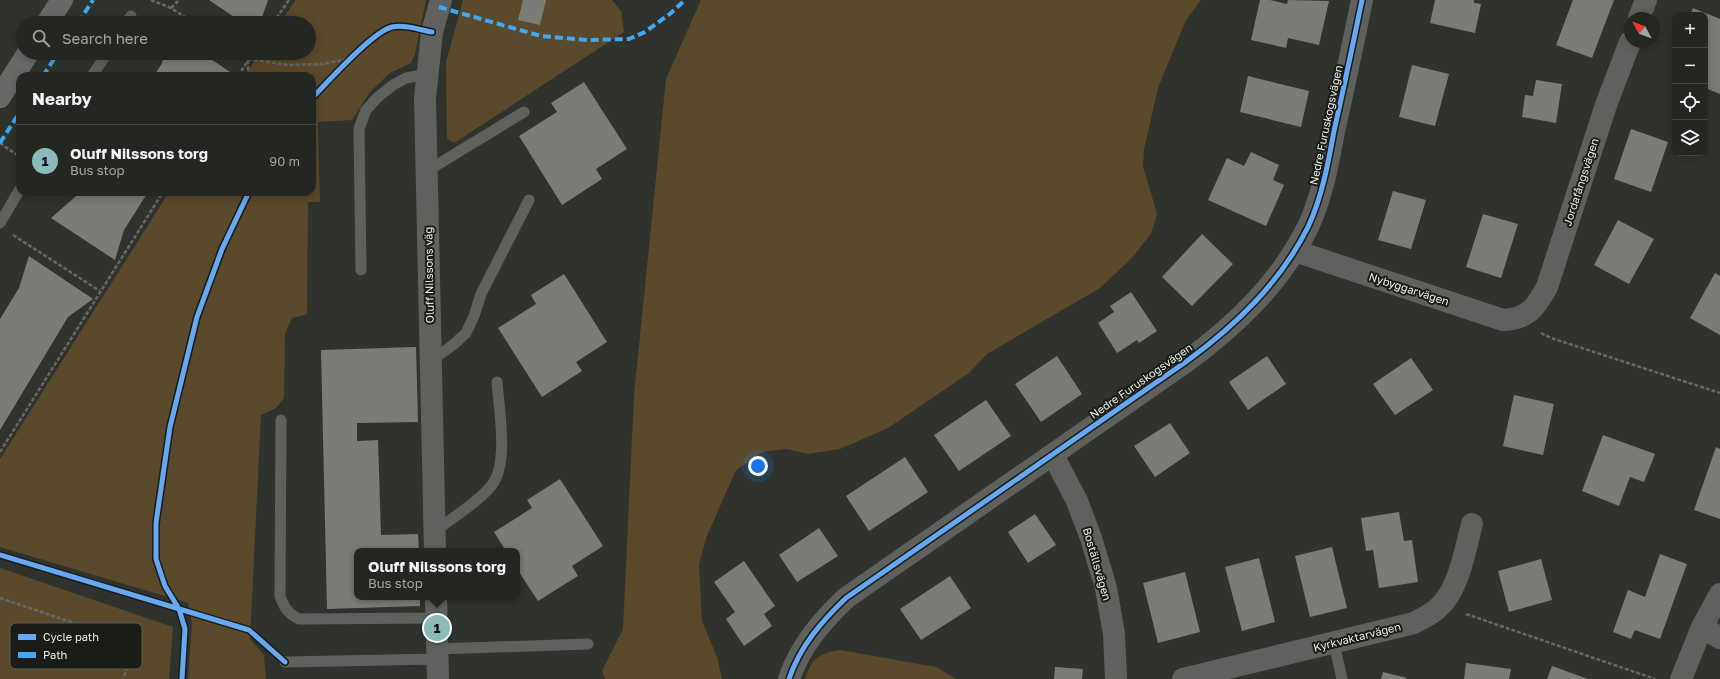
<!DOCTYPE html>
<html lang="en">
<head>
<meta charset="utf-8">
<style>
  body { margin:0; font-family:"Golos Text",sans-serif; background:#2c2e2a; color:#f1f3f6 }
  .controls { position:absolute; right:12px; top:12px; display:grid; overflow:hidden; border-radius:8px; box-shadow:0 2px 10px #0003 }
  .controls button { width:36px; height:36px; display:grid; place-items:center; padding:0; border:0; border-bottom:1px solid #414340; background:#242622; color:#f1f3f6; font:20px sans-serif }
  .compass { position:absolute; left:1624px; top:12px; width:36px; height:36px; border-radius:50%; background:#242622; box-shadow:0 2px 10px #0003; rotate:311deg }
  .you { position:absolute; left:758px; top:466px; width:14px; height:14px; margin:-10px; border:3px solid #fff; border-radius:50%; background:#1a73e8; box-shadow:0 0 0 6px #1a73e833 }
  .badge { display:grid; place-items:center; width:26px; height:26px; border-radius:50%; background:#8bbbb9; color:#111; font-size:13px; font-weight:700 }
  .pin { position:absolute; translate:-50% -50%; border:2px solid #fff; box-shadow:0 1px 4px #0006 }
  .popup { position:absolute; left:354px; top:548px; width:166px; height:52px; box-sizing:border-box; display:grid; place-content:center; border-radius:8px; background:#242622; filter:drop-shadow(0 1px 3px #0005); font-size:13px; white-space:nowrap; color:#a3a5a5 }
  .popup b { font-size:15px; color:#f1f3f6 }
  .popup::after { content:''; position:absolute; left:50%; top:100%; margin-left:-8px; border:8px solid transparent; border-top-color:#242622 }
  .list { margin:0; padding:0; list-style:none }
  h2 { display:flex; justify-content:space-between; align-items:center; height:52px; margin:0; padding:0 16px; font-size:17px }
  h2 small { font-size:13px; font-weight:400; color:#a3a5a5 }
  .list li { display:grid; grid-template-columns:26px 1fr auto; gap:12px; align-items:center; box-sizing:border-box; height:72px; padding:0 16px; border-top:1px solid #414340 }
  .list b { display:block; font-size:15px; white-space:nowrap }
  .list p { margin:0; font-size:13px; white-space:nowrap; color:#a3a5a5 }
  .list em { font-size:13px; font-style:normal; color:#a3a5a5 }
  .icon { flex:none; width:22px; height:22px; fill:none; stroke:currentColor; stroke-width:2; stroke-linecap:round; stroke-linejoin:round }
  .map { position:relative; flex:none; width:1720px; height:679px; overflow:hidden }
  .search { position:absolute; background:#242622; box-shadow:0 2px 10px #0003; left:16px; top:16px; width:300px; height:44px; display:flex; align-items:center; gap:10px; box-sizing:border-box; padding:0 14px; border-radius:22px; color:#a3a5a5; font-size:15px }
  .panel { position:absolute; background:#242622; box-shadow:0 2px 10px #0003; left:16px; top:72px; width:300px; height:124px; border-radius:12px }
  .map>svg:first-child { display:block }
  .green { fill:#5a492a }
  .building { fill:#7b7c76 }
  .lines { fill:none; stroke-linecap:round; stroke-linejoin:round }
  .path { stroke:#666864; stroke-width:2.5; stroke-dasharray:4 2; stroke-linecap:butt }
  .lane { stroke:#5f615e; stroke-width:11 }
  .street { stroke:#5f615e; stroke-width:22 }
  .secondary { stroke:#686a68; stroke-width:22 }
  .quiet { stroke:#3fa9f5; stroke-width:4; stroke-dasharray:8 4; stroke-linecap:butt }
  .cycleway-casing { stroke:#1a1d17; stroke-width:8 }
  .cycleway { stroke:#66a8f1; stroke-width:5 }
  .labels { text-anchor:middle; stroke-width:4; stroke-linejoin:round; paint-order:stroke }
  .street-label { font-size:11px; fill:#ecf0e8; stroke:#1a1d17 }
  .key { fill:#1a1d17; stroke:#595c56; stroke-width:1 }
  .key-label { font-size:11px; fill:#ecf0e8 }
</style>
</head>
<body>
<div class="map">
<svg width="1720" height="679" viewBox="0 0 1720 679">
  <rect width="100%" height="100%" fill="#30332d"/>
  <path class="green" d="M 296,0 L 426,0 L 415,54 L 411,63 L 390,73 L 370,92 L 352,120 L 318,122 L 320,202 L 308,202 L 307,314 L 292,318 L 285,333 L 284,398 L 276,408 L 261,415 L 250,639 L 264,655 L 266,679 L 188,679 L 192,623 L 188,603 L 0,547 L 0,459 L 169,192 L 312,192 L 312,76 L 244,76 L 260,53 L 309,53 L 309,23 L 280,23 Z
    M 463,0 L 612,0 L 621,11 L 624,32 L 454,143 L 447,139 L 446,62 Z
    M 701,0 L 1201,0 L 1186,20 L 1158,88 L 1144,149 L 1143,166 L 1157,214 L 1151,234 L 1132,258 L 1100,288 L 987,354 L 969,373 L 888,428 L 840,449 L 808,454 L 786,449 L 763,452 L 736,470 L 706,538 L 699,565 L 702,621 L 717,657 L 722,679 L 605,679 L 602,671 L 623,629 L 634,395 L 666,79 Z
    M 0,568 L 173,627 L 169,679 L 0,679 Z
    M 840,650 L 936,667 L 956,679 L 805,679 C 811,659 819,653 840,650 Z"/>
  <path class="building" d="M 209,0 L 268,0 L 260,23 L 243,23 Z
    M 523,0 L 546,0 L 540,25 L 518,20 Z
    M 1260,0 L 1270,0 L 1287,4 L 1288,0 L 1329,1 L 1319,45 L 1288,38 L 1286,48 L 1251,40 Z
    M 1435,0 L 1474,0 L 1474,3 L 1481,4 L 1475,33 L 1430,23 Z
    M 1573,0 L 1614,0 L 1592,58 L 1556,45 Z
    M 1693,8 L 1720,19 L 1720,94 L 1705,88 L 1705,15 L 1690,15 Z
    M 165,53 L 202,53 L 233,74 L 231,76 L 154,76 L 162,63 Z
    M 1412,65 L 1449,74 L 1435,126 L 1399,117 Z
    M 1248,76 L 1309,91 L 1301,127 L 1240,112 Z
    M 1536,80 L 1562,84 L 1556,123 L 1522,117 L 1525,95 L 1533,96 Z
    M 584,82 L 627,149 L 596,169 L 602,179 L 562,205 L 519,136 L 557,112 L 551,103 Z
    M 1631,129 L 1668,142 L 1651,192 L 1614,179 Z
    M 1251,152 L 1279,165 L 1273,180 L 1284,185 L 1266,226 L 1208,200 L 1227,158 L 1244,166 Z
    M 1393,191 L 1426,200 L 1411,249 L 1378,240 Z
    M 78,192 L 148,192 L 124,230 L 115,260 L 51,218 L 75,197 Z
    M 1483,214 L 1518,224 L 1501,278 L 1466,267 Z
    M 1618,220 L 1654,239 L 1629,284 L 1594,265 Z
    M 1202,234 L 1233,264 L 1192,306 L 1162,277 Z
    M 29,256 L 93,299 L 68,317 L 0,430 L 0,319 L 19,288 Z
    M 1715,273 L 1720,276 L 1720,335 L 1690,318 Z
    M 564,274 L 607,342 L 576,362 L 582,371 L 542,397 L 498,328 L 536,304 L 531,295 Z
    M 1131,292 L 1157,331 L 1139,343 L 1137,340 L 1117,353 L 1098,323 L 1114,312 L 1110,306 Z
    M 416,347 L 418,422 L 357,423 L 357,441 L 378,440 L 381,535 L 418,534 L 419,551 L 357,551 L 357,597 L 420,597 L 420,606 L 327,609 L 321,350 Z
    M 1057,356 L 1082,394 L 1041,422 L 1015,384 Z
    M 1267,356 L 1286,384 L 1248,410 L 1229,382 Z
    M 1411,358 L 1433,390 L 1395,415 L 1373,384 Z
    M 1514,395 L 1554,404 L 1543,455 L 1503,446 Z
    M 986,400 L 1011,436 L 959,471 L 934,435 Z
    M 1170,423 L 1190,453 L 1155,477 L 1134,446 Z
    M 1603,435 L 1655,454 L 1644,482 L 1630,477 L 1619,506 L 1582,491 Z
    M 1716,447 L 1720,449 L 1720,519 L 1694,510 Z
    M 905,457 L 928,492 L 869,531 L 846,496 Z
    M 560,479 L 603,546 L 572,566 L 578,576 L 538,601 L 517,569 L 517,551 L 506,551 L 494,532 L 532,508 L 527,500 Z
    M 1399,512 L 1404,541 L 1412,540 L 1418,582 L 1379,588 L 1373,550 L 1366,551 L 1361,518 Z
    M 1035,514 L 1056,545 L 1028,563 L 1008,532 Z
    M 819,528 L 838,556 L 797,582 L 779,555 Z
    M 1332,547 L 1347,608 L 1310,617 L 1295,556 Z
    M 1660,554 L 1687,564 L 1660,639 L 1635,630 L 1631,639 L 1613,632 L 1628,590 L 1645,597 Z
    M 1259,558 L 1275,622 L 1242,631 L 1225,567 Z
    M 1541,559 L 1552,600 L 1509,612 L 1498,571 Z
    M 744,561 L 775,606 L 764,614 L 772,626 L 744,646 L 726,619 L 735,612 L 714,582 Z
    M 1185,572 L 1200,632 L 1158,643 L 1143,583 Z
    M 950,576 L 971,608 L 921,640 L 900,609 Z
    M 1466,663 L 1511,669 L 1509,679 L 1464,679 Z
    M 1552,666 L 1588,679 L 1547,679 Z
    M 1055,667 L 1083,669 L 1082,679 L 1054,679 Z
    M 1383,672 L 1407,678 L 1406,679 L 1381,679 Z"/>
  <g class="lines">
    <path class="path" d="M 151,0 L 171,8 L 194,23
      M 171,8 L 179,0
      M 273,23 L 289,0
      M 239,53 L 248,59 L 248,76
      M 248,59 L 288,65 L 323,64 L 352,58
      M 238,76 L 253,53
      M 0,143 L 20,157
      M 247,196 L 247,192
      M 13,235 L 100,291
      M 1541,333 L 1551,338 L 1720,393
      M 0,452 L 163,192
      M 0,598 L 136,644 L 123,679
      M 1466,614 L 1655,679"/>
    <path class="lane" d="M 126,23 L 131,16
      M 92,76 L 107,53
      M 427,171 L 524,112
      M 0,223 L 20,189
      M 361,270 L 359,129 L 366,110 L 378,97 L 393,85 L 406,78 L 428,74
      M 432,360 L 453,345 L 466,333 L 474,316 L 481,294 L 529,200
      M 281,420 L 280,596 C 284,608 288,613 299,619 L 437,618
      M 435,531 C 451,519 484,498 494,482 C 508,458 499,409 497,382
      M 1334,643 L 1342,679
      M 437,649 L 588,644
      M 285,662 L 438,659"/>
    <path class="street" d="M 1639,18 L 1646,0
      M 1295,251 L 1503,320 C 1528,319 1536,307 1547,287 L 1606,105 L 1630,42
      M 1053,455 L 1077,501 L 1091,538 L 1106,588 L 1114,634 L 1116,679
      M 435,551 L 425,98 L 432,32 L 441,0
      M 436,597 L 438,679
      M 1702,627 L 1720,638
      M 789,679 C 800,646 822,621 846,598 L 1187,361 C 1236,325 1280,283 1308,227 C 1322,197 1328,164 1334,131 C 1344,87 1353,44 1362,0
      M 1183,679 L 1414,623 C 1422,618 1431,615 1438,608 C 1459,590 1465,550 1472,524
      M 1681,679 L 1702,627 L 1720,594"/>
    <path class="secondary" d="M 47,23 L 62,0
      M 0,97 L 28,53"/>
    <path class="quiet" d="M 439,7 L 541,36 L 587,40 L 629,39 L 645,32 L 671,13 L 685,0
      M 78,23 L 93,0
      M 43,76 L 58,53
      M 0,143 L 20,112"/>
    <defs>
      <path id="cycleway" d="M 312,98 C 328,82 372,32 392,27 C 404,24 420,30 432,32
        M 0,555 L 249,630 L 285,662
        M 182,679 L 185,629 L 179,609 L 165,586 L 156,559 L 156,523 L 170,427 L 197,317 L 222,249 L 249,192
        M 789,679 C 800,646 822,621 846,598 L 1187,361 C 1236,325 1280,283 1308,227 C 1322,197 1328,164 1334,131 C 1344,87 1353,44 1362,0"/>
    </defs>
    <use href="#cycleway" class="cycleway-casing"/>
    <use href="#cycleway" class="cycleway"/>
  </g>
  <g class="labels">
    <g class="street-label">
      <text transform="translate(1326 125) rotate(-78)" y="4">Nedre Furuskogsvägen</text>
      <text transform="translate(1581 182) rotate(-72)" y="4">Jordafångsvägen</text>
      <text transform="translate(429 275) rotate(-91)" y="4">Oluff Nilssons väg</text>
      <text transform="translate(1409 289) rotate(18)" y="4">Nybyggarvägen</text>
      <text transform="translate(1141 381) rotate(-35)" y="4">Nedre Furuskogsvägen</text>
      <text transform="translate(1097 564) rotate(74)" y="4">Boställsvägen</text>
      <text transform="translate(1357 637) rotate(-14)" y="4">Kyrkvaktarvägen</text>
    </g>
  </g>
  <rect x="10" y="623" width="132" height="46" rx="6" class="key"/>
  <rect x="18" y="634" width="18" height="6" fill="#66a8f1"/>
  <rect x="18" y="652" width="18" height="6" fill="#3fa9f5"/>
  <g class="key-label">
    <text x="43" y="641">Cycle path</text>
    <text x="43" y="659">Path</text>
  </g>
</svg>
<div class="controls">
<button>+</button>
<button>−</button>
<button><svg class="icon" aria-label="locate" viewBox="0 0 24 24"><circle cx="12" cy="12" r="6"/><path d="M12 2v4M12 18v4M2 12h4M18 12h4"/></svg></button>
<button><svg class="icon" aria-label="layers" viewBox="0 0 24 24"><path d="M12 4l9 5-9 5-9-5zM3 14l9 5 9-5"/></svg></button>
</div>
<svg class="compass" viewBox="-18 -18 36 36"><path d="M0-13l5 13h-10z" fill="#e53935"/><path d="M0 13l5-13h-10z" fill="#a3a5a5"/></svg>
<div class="you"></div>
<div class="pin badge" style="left:437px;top:628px">1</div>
<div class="popup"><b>Oluff Nilssons torg</b>Bus stop</div>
<div class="search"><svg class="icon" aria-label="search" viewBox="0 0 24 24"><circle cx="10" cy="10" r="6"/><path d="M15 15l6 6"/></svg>Search here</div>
<section class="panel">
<h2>Nearby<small></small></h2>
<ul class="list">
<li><span class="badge">1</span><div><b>Oluff Nilssons torg</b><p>Bus stop</p></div><em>90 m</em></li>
</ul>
</section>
</div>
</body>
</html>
